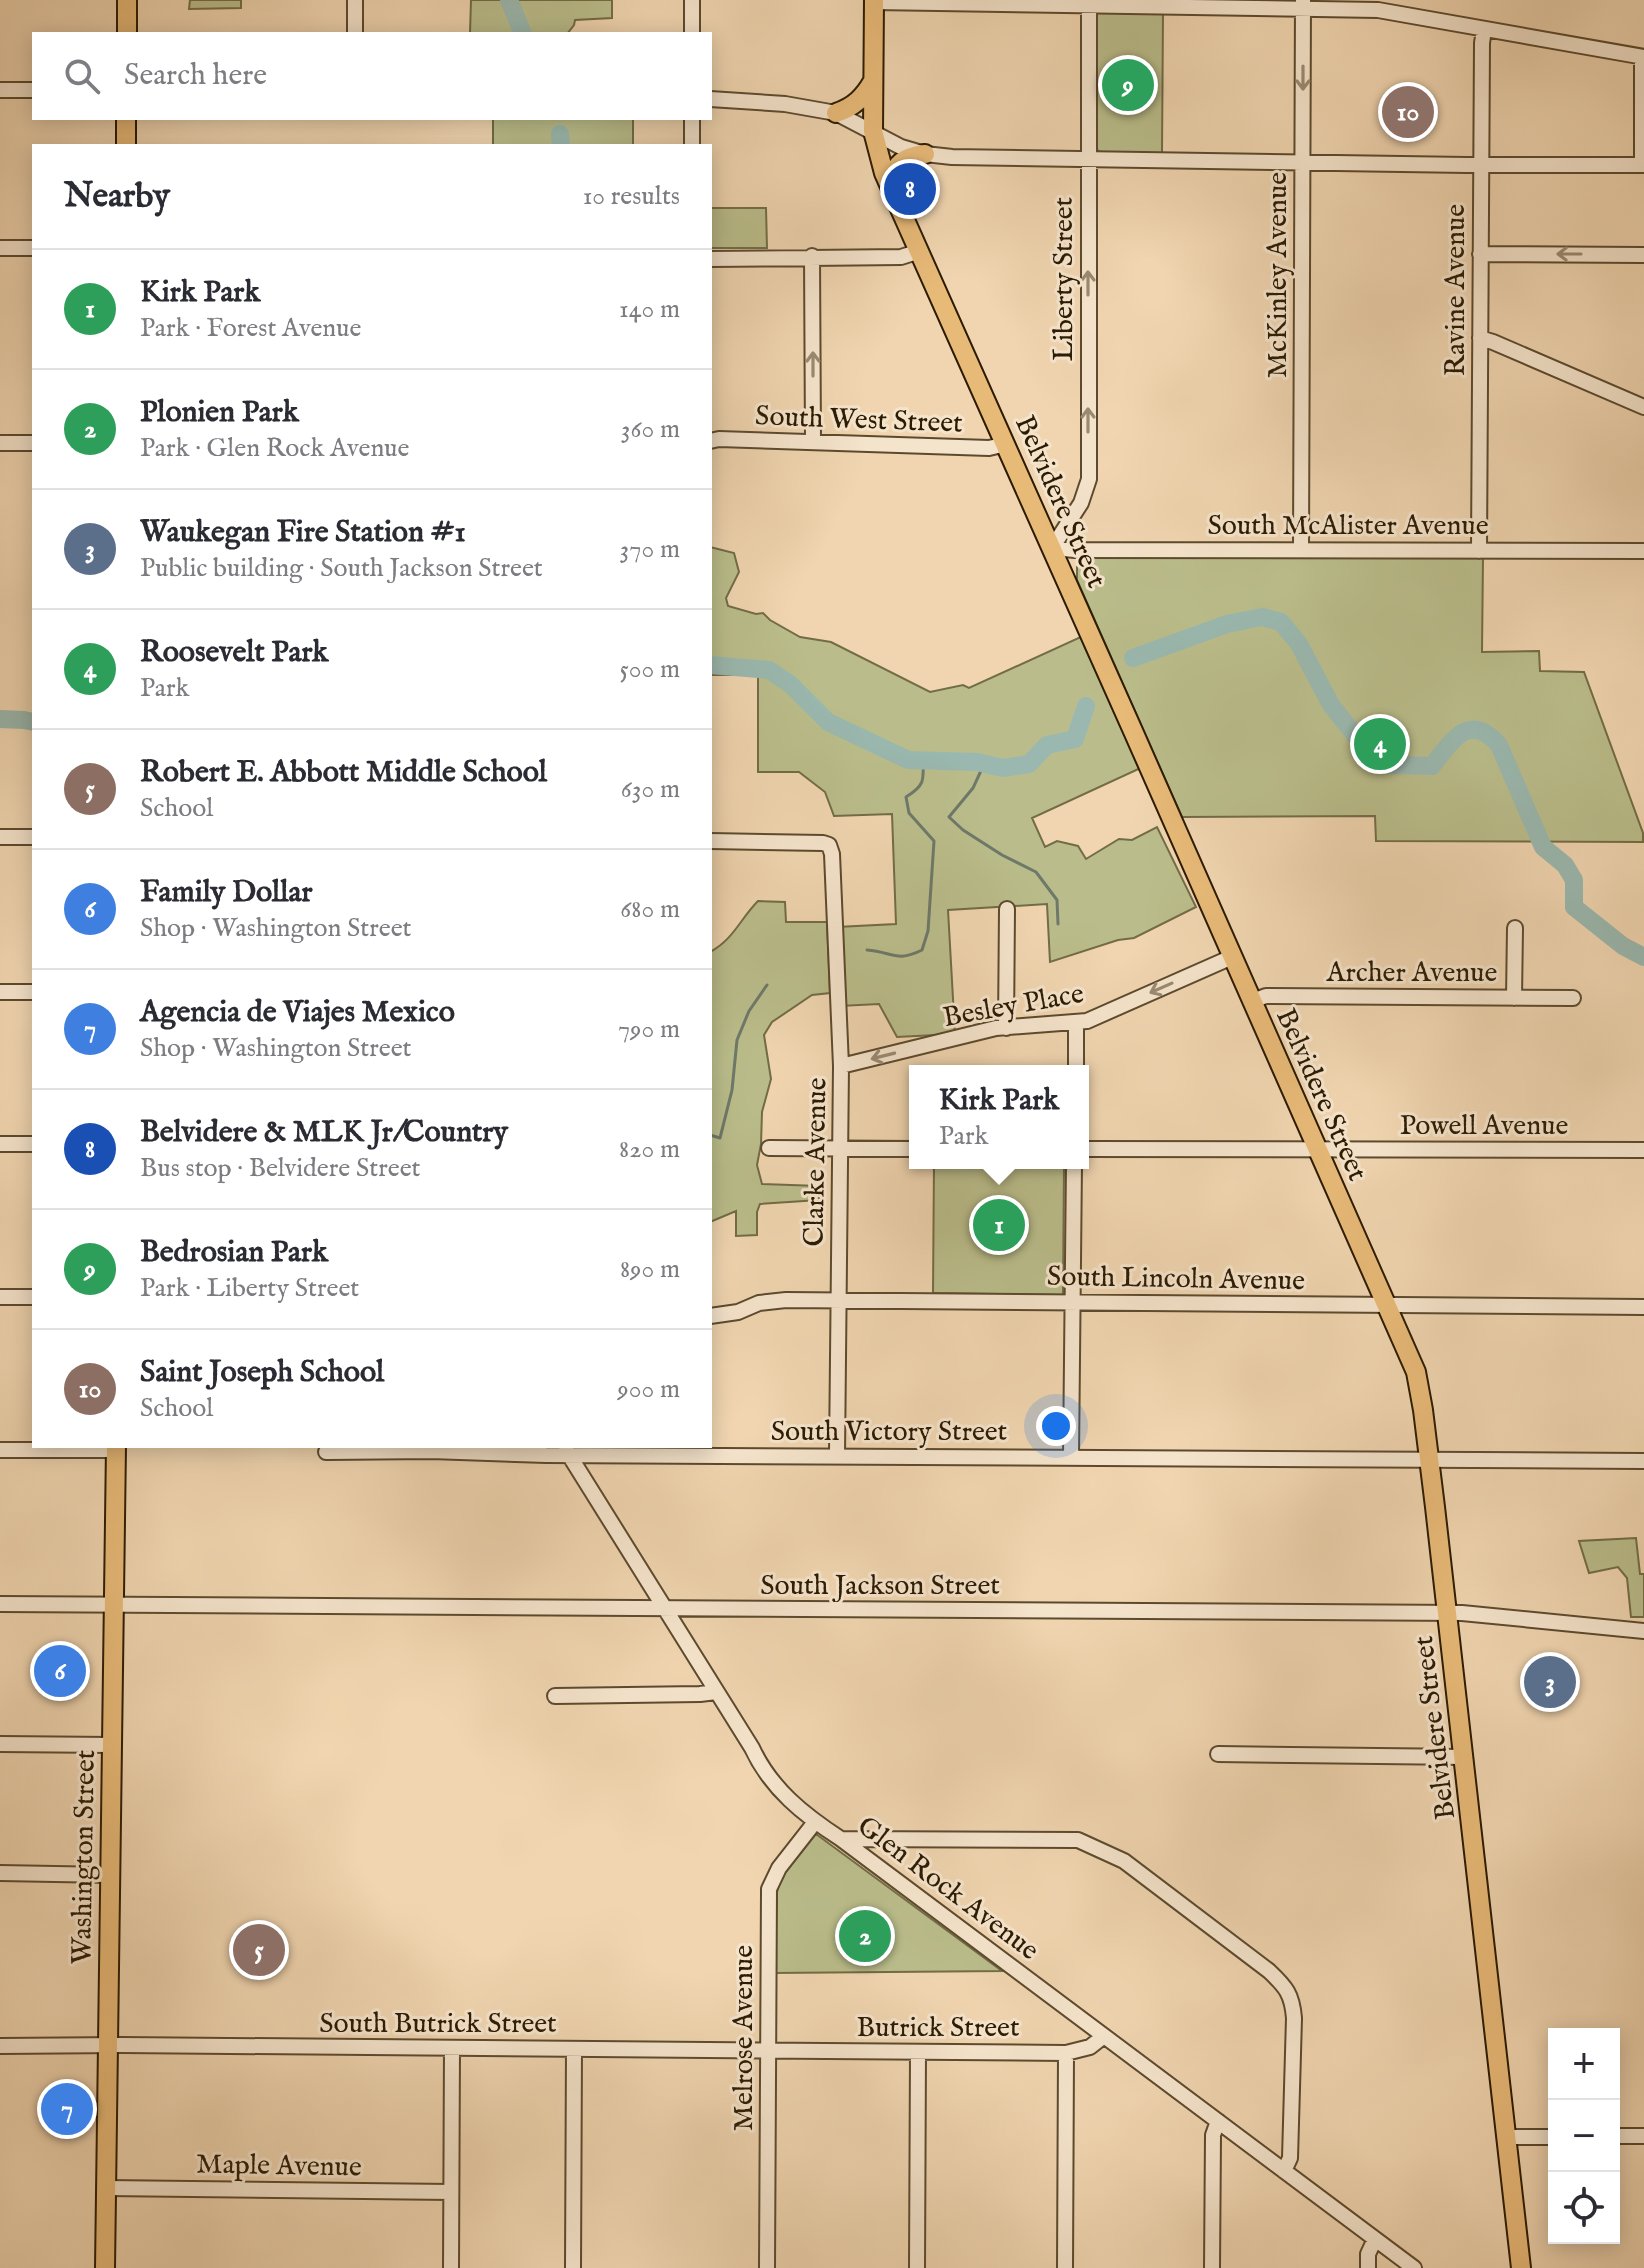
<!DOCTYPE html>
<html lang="en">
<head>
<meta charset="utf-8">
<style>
  body { margin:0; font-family:"IM FELL English",serif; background:#f2f2f3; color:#2b2b33 }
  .controls { position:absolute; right:24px; bottom:24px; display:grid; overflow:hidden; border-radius:0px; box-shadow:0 4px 20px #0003 }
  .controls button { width:72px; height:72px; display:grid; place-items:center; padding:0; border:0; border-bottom:2px solid #e1e1e2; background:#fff; color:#2b2b33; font:40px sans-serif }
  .you { position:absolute; left:1056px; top:1426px; width:28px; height:28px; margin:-20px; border:6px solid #fff; border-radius:50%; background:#1a73e8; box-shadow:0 0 0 12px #1a73e833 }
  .badge { display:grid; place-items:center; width:52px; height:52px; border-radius:50%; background:#db2777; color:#fff; font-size:26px; font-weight:700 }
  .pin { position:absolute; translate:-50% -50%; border:4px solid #fff; box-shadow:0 2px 8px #0006 }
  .popup { position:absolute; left:909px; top:1065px; width:180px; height:104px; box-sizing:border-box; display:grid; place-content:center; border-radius:0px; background:#fff; filter:drop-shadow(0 2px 6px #0005); font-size:26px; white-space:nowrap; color:#7c7c81 }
  .popup b { font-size:30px; color:#2b2b33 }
  .popup::after { content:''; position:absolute; left:50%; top:100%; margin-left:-16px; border:16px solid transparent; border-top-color:#fff }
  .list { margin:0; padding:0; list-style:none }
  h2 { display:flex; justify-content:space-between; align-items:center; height:104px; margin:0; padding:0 32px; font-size:34px }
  h2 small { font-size:26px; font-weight:400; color:#7c7c81 }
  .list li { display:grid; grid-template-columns:52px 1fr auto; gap:24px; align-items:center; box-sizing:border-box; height:120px; padding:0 32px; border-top:2px solid #e1e1e2 }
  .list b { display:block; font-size:30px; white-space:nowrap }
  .list p { margin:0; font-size:26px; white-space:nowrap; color:#7c7c81 }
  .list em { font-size:26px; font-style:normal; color:#7c7c81 }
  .icon { flex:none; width:44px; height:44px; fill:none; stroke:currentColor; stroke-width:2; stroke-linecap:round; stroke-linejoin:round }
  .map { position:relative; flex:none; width:1644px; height:2268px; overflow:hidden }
  .search { position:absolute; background:#fff; box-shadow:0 4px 20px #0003; left:32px; top:32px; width:680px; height:88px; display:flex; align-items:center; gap:20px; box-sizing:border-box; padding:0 28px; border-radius:0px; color:#7c7c81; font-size:30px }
  .panel { position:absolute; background:#fff; box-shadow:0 4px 20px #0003; left:32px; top:144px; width:680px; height:1304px; border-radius:0px }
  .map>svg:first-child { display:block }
  .green { fill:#babd8b; stroke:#726c47; stroke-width:2 }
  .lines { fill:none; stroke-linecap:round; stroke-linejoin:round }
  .stream { stroke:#6e796a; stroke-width:3 }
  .river { stroke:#9ab8af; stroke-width:18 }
  .minor-casing { stroke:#5c4a2e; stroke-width:18 }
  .major-casing { stroke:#2b1b03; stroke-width:22 }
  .minor { stroke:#f5e4cc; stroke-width:14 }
  .major { stroke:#e8ba78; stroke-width:18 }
  .oneway { stroke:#9a8a72 }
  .labels { text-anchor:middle; stroke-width:6; stroke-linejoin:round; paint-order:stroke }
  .street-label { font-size:28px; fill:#2b1b03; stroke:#f5e4cc }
</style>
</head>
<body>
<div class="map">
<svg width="1644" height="2268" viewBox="0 0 1644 2268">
  <rect width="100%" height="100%" fill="#f0d5b0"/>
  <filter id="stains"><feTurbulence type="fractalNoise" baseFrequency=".0025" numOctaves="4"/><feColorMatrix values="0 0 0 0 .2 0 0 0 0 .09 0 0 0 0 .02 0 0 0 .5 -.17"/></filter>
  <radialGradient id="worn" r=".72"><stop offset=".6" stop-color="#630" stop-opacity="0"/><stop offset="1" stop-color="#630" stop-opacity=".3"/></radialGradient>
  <path class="green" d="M 190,0 L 241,0 L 241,8 L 189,9 Z
    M 471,0 L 612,0 L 612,18 L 575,20 L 574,25 L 567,34 L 472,34 L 470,33 Z
    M 1100,12 L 1163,13 L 1162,153 L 1101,153 L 1094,147 L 1094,22 L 1096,15 Z
    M 493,118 L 633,118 L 633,146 L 493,146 Z
    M 710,208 L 766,208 L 767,248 L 710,248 Z
    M 710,547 L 734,553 L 739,572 L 726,598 L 728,606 L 756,614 L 763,613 L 770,620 L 800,637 L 831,642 L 930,692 L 963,685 L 969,688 L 1085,635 L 1145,766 L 1032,818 L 1045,847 L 1057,841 L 1078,846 L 1086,859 L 1119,839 L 1132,840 L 1157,827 L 1196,907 L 1134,938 L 1118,940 L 1050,962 L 1047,904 L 948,910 L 955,1034 L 897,1037 L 879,1004 L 840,1006 L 837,927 L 896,924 L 892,814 L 834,816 L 825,792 L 799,772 L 758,772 L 758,675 L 710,675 Z
    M 1088,557 L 1483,558 L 1482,652 L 1539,651 L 1540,671 L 1584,672 L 1643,833 L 1643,842 L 1376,841 L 1375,816 L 1182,817 L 1077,580 L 1077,567 Z
    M 758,901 L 785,902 L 786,922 L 827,922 L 830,993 L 812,995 L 772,1022 L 764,1035 L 771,1079 L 762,1112 L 761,1144 L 757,1165 L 762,1184 L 819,1186 L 819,1200 L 760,1204 L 757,1212 L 757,1235 L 736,1236 L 736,1211 L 710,1222 L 710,952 C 734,939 740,919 758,901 Z
    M 934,1163 L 1064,1163 L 1063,1295 L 933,1293 Z
    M 1636,1538 L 1640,1574 L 1644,1574 L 1644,1617 L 1631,1617 L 1627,1578 L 1618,1567 L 1589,1573 L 1579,1541 Z
    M 816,1834 L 1002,1971 L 774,1973 L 777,1892 L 781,1878 Z"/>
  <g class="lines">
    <path class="stream" d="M 984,764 L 973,788 L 949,817 L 963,830 L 1002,855 L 1036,872 L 1057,900 L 1058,924
      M 867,950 C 893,952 896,963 922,950 L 928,931 L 934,841 L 909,813 L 906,797 C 924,786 924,781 923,761
      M 710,1135 L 720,1138 L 732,1090 L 737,1040 L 749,1011 L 767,985"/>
    <path class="river" d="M 509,0 L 523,34
      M 560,134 L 561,146
      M 1133,658 L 1227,624 L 1262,617 L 1281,622 L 1299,644 L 1331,705 L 1363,745 L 1391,765 L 1432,766 C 1453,740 1469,711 1499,745 L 1543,847 L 1565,865 L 1574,880 L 1574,907 L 1623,946 L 1644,957
      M 710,665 L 769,670 L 790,684 L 828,722 L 908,760 L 977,762 L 1003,768 L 1029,764 L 1047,745 L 1075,739 L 1086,706
      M 0,719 L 24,720 L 34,722"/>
    <defs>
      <path id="minor" d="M 692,0 L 692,34
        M 1089,0 L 1089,479 L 1081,503 L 1052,548 L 1075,550 L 1644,551
        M 874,2 L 1378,10 L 1644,57
        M 355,34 L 355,0
        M 1642,57 L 1642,165
        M 0,90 L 34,90
        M 710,99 L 785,104 L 836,113 L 901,147 L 925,154 L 952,157 L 1467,165 L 1644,165
        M 692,118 L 692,146
        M 0,248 L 34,248
        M 1480,254 L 1644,255
        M 812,256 L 813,442
        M 710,259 L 901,257 L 920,251
        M 1480,338 L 1493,342 L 1644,407
        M 710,441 L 719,439 L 989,448 L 1006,444
        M 0,443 L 34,443
        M 1301,550 L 1303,0
        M 1479,551 L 1482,43 L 1484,30
        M 0,837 L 34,837
        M 710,841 L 823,843 L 829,845 L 832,854 L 841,1066 L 837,1455
        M 0,992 L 34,992
        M 1514,998 L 1515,928
        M 1252,1001 L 1266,996 L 1573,998
        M 1006,1028 L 1007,909
        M 841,1066 L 996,1028 L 1087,1021 L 1232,957
        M 1076,1071 L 1076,1022
        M 0,1144 L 34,1144
        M 769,1148 L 915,1149
        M 1083,1149 L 1644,1150
        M 0,1297 L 34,1297
        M 710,1316 L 738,1312 L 759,1303 L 786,1300 L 1644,1307
        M 0,1450 L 116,1450
        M 566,1450 L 752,1748 C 771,1789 804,1815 841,1839 L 1414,2268
        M 326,1452 L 431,1451 L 546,1455 L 1644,1461
        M 1071,1457 L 1074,1163
        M 0,1604 L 1462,1613 L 1644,1631
        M 555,1696 L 700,1694 L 716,1692
        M 0,1744 L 112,1745
        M 1218,1754 L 1465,1757
        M 841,1839 L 1078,1840 L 1124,1861 L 1269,1971 C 1286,1987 1292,1994 1294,2018 L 1290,2158 L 1284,2171
        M 0,1873 L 110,1875
        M 0,2046 L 122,2045 L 1066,2053 L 1090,2047 L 1104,2036
        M 1614,2136 L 1644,2136
        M 1508,2137 L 1554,2137
        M 106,2188 L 451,2192
        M 451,2268 L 452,2048
        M 573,2268 L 574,2049
        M 767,2268 L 769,1889 L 779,1868 L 815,1822
        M 917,2268 L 918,2052
        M 1065,2268 L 1066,2053
        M 1212,2268 L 1213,2135 L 1218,2121
        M 1368,2268 L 1368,2254 L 1375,2239"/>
      <path id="major" d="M 874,0 L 873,131 L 884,173 L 1133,731 L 1416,1372 L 1423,1410 L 1435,1507 L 1521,2268
        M 127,34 L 127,0
        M 836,113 C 854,107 864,97 873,81
        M 126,146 L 126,118
        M 889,183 C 896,162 904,157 925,154
        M 105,2268 L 116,1446"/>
    </defs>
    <use href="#minor" class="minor-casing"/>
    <use href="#major" class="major-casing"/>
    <use href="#minor" class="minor"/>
    <use href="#major" class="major"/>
  </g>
  <defs><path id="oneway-shaft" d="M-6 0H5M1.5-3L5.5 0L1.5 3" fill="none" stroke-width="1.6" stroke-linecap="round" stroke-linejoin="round" transform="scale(2)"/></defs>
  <g class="oneway">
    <use href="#oneway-shaft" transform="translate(1303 78) rotate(90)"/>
    <use href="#oneway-shaft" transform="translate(1569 254) rotate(-180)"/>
    <use href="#oneway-shaft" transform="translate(1088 283) rotate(-90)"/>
    <use href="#oneway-shaft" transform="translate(813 364) rotate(-90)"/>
    <use href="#oneway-shaft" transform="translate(1088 420) rotate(-90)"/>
    <use href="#oneway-shaft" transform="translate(1161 988) rotate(156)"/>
    <use href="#oneway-shaft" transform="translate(883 1056) rotate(166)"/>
  </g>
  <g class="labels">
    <g class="street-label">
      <text transform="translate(1276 275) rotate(-90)" y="10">McKinley Avenue</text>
      <text transform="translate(1062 279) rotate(-90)" y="10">Liberty Street</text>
      <text transform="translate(1454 290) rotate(-90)" y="10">Ravine Avenue</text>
      <text transform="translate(859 418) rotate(2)" y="10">South West Street</text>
      <text transform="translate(1062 501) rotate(66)" y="10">Belvidere Street</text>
      <text x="1348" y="534">South McAlister Avenue</text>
      <text x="1412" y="981">Archer Avenue</text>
      <text transform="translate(1013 1004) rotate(-10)" y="10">Besley Place</text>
      <text transform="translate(1323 1094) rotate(66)" y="10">Belvidere Street</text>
      <text x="1484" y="1134">Powell Avenue</text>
      <text transform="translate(814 1162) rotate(-89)" y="10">Clarke Avenue</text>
      <text transform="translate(1176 1277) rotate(1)" y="10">South Lincoln Avenue</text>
      <text x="889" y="1440">South Victory Street</text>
      <text x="880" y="1594">South Jackson Street</text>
      <text transform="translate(1433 1728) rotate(-97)" y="10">Belvidere Street</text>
      <text transform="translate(82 1857) rotate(-89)" y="10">Washington Street</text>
      <text transform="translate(949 1887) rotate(37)" y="10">Glen Rock Avenue</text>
      <text x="438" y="2032">South Butrick Street</text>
      <text x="938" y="2036">Butrick Street</text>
      <text transform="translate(742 2038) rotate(-90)" y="10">Melrose Avenue</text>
      <text transform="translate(279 2164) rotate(1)" y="10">Maple Avenue</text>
    </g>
  </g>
  <rect width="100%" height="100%" filter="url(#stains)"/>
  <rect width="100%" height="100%" fill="url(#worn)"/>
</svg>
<div class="controls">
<button>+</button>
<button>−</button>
<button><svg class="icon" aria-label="locate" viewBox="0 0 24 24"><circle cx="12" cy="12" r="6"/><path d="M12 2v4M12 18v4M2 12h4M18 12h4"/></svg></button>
</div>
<div class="you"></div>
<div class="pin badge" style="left:999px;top:1225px;background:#2e9e5b">1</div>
<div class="popup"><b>Kirk Park</b>Park</div>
<div class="pin badge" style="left:865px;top:1936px;background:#2e9e5b">2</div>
<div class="pin badge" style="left:1550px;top:1682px;background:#5c6f8a">3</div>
<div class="pin badge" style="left:1380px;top:744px;background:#2e9e5b">4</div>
<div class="pin badge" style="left:259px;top:1950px;background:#8d6e63">5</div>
<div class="pin badge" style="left:60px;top:1671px;background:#3f7fe0">6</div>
<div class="pin badge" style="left:67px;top:2109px;background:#3f7fe0">7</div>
<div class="pin badge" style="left:910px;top:189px;background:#1a4fb4">8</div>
<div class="pin badge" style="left:1128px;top:85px;background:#2e9e5b">9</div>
<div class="pin badge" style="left:1408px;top:112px;background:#8d6e63">10</div>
<div class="search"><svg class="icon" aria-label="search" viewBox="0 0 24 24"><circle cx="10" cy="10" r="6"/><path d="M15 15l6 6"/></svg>Search here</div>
<section class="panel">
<h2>Nearby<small>10 results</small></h2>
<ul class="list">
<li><span class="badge" style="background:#2e9e5b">1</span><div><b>Kirk Park</b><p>Park · Forest Avenue</p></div><em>140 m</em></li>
<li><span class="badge" style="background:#2e9e5b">2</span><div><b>Plonien Park</b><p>Park · Glen Rock Avenue</p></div><em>360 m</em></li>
<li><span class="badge" style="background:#5c6f8a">3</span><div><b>Waukegan Fire Station #1</b><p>Public building · South Jackson Street</p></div><em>370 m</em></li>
<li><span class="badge" style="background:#2e9e5b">4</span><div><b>Roosevelt Park</b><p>Park</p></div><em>500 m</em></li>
<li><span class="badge" style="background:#8d6e63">5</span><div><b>Robert E. Abbott Middle School</b><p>School</p></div><em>630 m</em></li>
<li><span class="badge" style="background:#3f7fe0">6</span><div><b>Family Dollar</b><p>Shop · Washington Street</p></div><em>680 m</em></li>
<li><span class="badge" style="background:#3f7fe0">7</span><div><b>Agencia de Viajes Mexico</b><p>Shop · Washington Street</p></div><em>790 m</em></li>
<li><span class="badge" style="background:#1a4fb4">8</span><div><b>Belvidere &amp; MLK Jr/Country</b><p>Bus stop · Belvidere Street</p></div><em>820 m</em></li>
<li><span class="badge" style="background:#2e9e5b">9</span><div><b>Bedrosian Park</b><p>Park · Liberty Street</p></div><em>890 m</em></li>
<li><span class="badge" style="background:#8d6e63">10</span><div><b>Saint Joseph School</b><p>School</p></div><em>900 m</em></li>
</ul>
</section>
</div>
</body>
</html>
